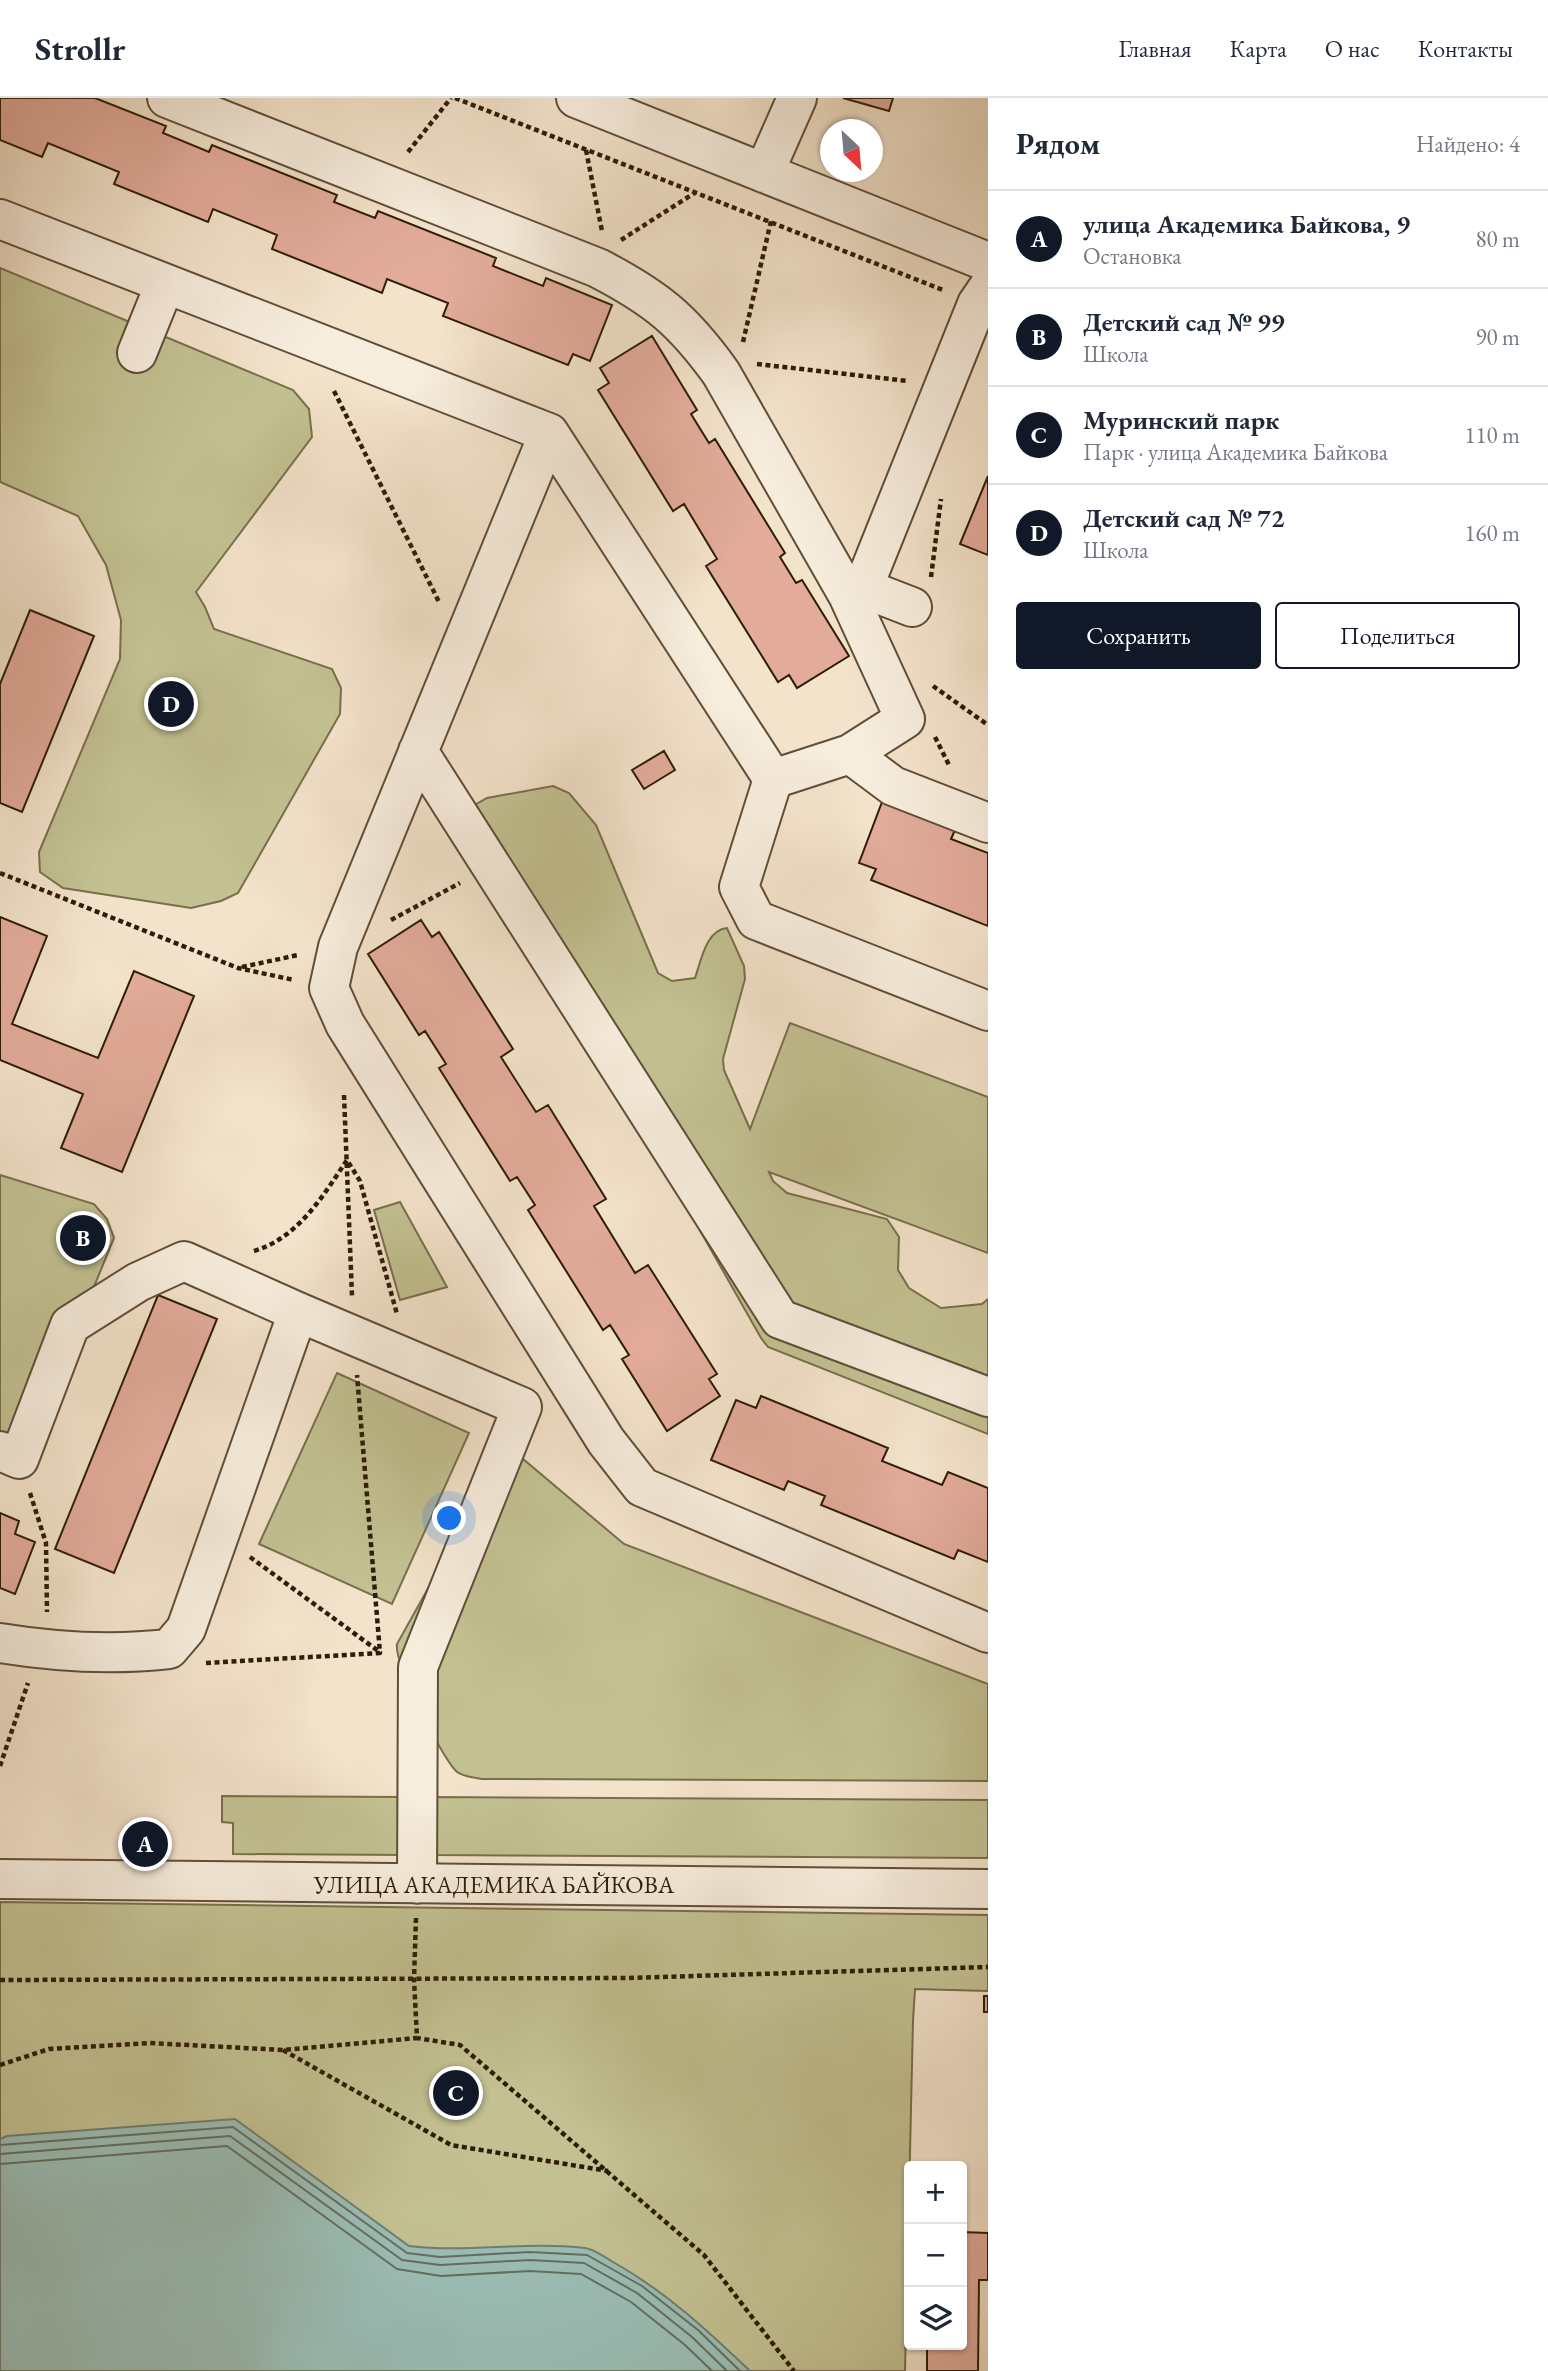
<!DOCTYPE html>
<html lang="ru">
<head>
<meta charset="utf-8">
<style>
  body { margin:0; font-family:"EB Garamond",serif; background:#f2f2f3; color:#1f2937 }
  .controls { position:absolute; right:21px; bottom:21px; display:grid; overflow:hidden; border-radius:7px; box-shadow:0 2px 5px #0004 }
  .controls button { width:63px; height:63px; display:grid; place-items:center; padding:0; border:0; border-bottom:2px solid #e0e1e3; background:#fff; color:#1f2937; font:35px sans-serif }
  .compass { position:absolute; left:820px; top:21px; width:63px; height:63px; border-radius:50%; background:#fff; box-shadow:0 2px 5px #0004; rotate:154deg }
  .you { position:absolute; left:450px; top:1421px; width:24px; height:24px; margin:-18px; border:5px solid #fff; border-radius:50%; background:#1a73e8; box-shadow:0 0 0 10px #1a73e833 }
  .badge { display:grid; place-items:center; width:46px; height:46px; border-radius:50%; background:#111827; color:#fff; font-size:23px; font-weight:700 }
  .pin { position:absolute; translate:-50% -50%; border:4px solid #fff; box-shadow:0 2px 7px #0006 }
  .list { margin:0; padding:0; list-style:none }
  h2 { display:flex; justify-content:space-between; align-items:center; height:91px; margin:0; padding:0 28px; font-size:30px }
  h2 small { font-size:23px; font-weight:400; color:#747a83 }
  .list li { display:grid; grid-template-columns:46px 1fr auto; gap:21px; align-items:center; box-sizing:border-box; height:98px; padding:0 28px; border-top:2px solid #e0e1e3 }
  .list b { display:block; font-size:26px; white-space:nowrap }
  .list p { margin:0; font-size:23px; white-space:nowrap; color:#747a83 }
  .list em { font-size:23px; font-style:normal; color:#747a83 }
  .actions { display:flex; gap:14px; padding:21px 28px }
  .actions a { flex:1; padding:16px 0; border:2px solid #111827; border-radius:7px; text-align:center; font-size:24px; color:#111827 }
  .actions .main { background:#111827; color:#fff }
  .icon { flex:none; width:38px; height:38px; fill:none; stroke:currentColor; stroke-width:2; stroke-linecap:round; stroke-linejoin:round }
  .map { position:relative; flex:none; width:988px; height:2273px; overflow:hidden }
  header { display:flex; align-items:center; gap:42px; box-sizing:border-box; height:98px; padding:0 35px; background:#fff; border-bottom:2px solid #e0e1e3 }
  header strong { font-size:33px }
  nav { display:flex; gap:38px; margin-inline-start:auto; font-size:24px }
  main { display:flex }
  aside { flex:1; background:#fff }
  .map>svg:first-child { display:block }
  .green { fill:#c3c192; stroke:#786f4c; stroke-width:2 }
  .water { fill:#9bbeb6; stroke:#6f7e70; stroke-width:2 }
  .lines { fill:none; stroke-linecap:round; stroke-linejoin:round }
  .shore { stroke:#646e5e; stroke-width:2 }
  .building { fill:#e2ab9a; stroke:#2e1d06; stroke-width:2 }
  .minor-casing { stroke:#5f4e37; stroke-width:42 }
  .path { stroke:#2e1d06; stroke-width:4.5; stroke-dasharray:5 3.5; stroke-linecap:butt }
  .minor { stroke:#f7eddd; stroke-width:38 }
  .labels { text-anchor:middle; stroke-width:6; stroke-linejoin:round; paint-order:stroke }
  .street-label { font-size:24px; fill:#2e1d06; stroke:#f7eddd }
</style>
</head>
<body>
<header>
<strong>Strollr</strong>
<nav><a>Главная</a><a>Карта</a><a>О нас</a><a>Контакты</a></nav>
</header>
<main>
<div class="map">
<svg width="988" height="2273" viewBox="0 0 988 2273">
  <rect width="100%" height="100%" fill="#f3e3cb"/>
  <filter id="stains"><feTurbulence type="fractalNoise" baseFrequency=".00286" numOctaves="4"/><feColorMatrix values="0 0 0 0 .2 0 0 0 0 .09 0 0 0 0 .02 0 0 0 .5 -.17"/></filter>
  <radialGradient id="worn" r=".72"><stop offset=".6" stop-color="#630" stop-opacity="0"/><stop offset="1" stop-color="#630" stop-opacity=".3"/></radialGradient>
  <path class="green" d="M 0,170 L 293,292 L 309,311 L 312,339 L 196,494 L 205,509 L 214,531 L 332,571 L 341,590 L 340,616 L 238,795 L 221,803 L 191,810 L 63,790 L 40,774 L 39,754 L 120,561 L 121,522 L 106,467 L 78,418 L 0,384 Z
    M 553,688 L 569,695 L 596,727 L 658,875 L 672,883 L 695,880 C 701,863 706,832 727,830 L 744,868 L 745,881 L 723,961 L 724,972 L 750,1031 L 790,925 L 988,999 L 988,1155 L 769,1074 L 773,1083 L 787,1095 L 887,1121 L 899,1139 L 898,1172 L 909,1190 L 941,1210 L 982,1206 L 988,1201 L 988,1336 L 768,1249 L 761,1240 L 481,746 L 466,712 L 487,700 Z
    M 0,1077 L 94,1106 L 107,1121 L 114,1140 L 40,1320 L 0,1341 Z
    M 400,1104 L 447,1189 L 400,1202 L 374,1112 Z
    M 337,1275 L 469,1335 L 392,1506 L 259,1446 Z
    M 508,1358 L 523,1361 L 624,1446 L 988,1586 L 988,1683 L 482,1681 C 473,1679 462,1679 456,1673 C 441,1658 394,1565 397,1546 L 493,1374 Z
    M 222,1698 L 402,1699 L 402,1757 L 233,1756 L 233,1725 L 222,1724 Z
    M 433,1699 L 988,1702 L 988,1760 L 433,1757 Z
    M 0,1804 L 988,1817 L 988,1893 L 915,1891 L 913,1923 L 905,2273 L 0,2273 Z"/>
  <path class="water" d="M 235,2021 L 409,2148 C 468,2155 526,2143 585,2150 C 594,2151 604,2159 613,2164 C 665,2193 707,2232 750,2273 L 0,2273 L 0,2041 L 7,2038 Z"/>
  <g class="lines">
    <path class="shore" d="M 0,2047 L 233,2029 L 407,2155 L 440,2159 L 530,2154 L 587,2157 L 642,2188 L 698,2232 L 740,2273
      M 0,2056 L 230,2038 L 402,2162 L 440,2167 L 530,2162 L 584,2165 L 637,2195 L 692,2239 L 727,2273
      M 0,2066 L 227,2048 L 397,2171 L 441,2178 L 530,2173 L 581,2176 L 631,2204 L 685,2247 L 712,2273"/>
  </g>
  <path class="building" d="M 0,0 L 95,0 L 166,28 L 163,35 L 209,54 L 212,47 L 337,97 L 334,104 L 375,120 L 378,113 L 496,160 L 493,168 L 543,188 L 546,180 L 612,207 L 590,263 L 573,256 L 568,267 L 443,218 L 448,205 L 387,181 L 382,195 L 272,151 L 277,137 L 213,111 L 208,124 L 114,86 L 119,74 L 48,45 L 42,59 L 0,42 Z
    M 843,0 L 893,0 L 889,13 Z
    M 652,238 L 697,312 L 691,316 L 709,345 L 715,341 L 785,455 L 780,459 L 796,485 L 802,482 L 849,558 L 797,590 L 789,577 L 778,584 L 706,468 L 717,461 L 684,406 L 673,413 L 598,292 L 609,285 L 600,270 Z
    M 988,378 L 988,457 L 960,446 Z
    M 30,512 L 94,538 L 22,714 L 0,705 L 0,586 Z
    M 664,653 L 675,672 L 644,691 L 632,672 Z
    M 882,704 L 955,732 L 951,741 L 988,755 L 988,828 L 871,782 L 876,771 L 859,765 Z
    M 0,819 L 47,838 L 12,926 L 98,960 L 134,873 L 194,898 L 122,1074 L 61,1050 L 83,996 L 0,962 Z
    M 421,822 L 432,839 L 439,834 L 513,951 L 501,959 L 536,1014 L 548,1007 L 606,1101 L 594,1108 L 635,1175 L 648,1167 L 717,1276 L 709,1281 L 720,1298 L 667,1333 L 622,1261 L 629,1257 L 610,1227 L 603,1232 L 528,1112 L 535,1107 L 517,1079 L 510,1083 L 439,970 L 446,966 L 425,933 L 419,937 L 368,856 Z
    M 158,1197 L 217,1221 L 114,1475 L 55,1451 Z
    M 761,1298 L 888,1350 L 882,1363 L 942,1387 L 948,1374 L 988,1390 L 988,1464 L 958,1452 L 954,1461 L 821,1407 L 825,1398 L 788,1383 L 784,1392 L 711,1362 L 736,1302 L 756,1310 Z
    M 0,1415 L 19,1423 L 15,1436 L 35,1444 L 15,1496 L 0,1490 Z
    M 984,1898 L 988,1898 L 988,1914 L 984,1914 Z
    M 962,2134 L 988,2135 L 988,2182 L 979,2182 L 978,2273 L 927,2273 L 927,2247 L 962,2247 Z"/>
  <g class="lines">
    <defs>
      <path id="minor" d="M 167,0 L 598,170 C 656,200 683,222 721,275 L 848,497
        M 576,0 L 988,164
        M 764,75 L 797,0
        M 0,121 L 549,335 L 773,681 L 850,656 L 905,621 L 848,497 L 863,490 L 977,206 L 988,190
        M 137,255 L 165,186
        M 549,335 L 338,849 L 329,890 L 345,926 L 606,1343 L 642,1389 L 988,1535
        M 863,490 L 912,509
        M 418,653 L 780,1221 L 988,1299
        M 850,656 L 893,688 L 988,725
        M 773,681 L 739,789 L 756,822 L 988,913
        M 0,1353 L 19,1361 L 70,1227 L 138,1184 L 184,1163 L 298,1214 L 522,1309 L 418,1569 L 417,1786
        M 0,1545 C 55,1554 114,1557 169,1551 L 186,1531 L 298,1214
        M 0,1781 L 988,1791"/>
    </defs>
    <use href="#minor" class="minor-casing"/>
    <path class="path" d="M 455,0 L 943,192
      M 586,52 L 602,133
      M 408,54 L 451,0
      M 621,142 L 696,94
      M 743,244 L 771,123
      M 757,266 L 908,283
      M 334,293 L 439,504
      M 931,479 L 941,401
      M 933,588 L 988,627
      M 935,639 L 950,669
      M 0,775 L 238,870 L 294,882
      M 391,822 L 460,785
      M 242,869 L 298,857
      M 344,997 L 352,1198
      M 254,1153 C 298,1140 323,1098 347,1062 L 360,1083 L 397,1216
      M 30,1395 L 46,1445 L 47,1514
      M 250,1459 L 381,1555
      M 206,1565 L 380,1555 L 357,1277
      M 0,1668 L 28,1585
      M 416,1820 L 414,1881 L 417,1940 L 460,1947 L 704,2157 L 794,2273
      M 0,1882 L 627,1880 L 988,1869
      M 283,1952 L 451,2047 L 608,2073
      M 0,1967 L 49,1951 L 149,1945 L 283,1952 L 417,1940"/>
    <use href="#minor" class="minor"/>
  </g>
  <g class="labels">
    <g class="street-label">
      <text x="494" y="1795">УЛИЦА АКАДЕМИКА БАЙКОВА</text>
    </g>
  </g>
  <rect width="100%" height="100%" filter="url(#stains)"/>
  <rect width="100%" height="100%" fill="url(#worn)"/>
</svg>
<div class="controls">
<button>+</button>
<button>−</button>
<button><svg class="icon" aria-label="layers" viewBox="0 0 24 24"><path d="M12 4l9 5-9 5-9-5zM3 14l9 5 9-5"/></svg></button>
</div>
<svg class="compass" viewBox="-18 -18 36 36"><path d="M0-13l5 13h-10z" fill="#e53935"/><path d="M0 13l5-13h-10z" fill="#747a83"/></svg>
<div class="you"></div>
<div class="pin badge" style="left:145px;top:1746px">A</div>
<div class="pin badge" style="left:83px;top:1140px">B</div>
<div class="pin badge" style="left:456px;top:1995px">C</div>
<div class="pin badge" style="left:171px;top:606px">D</div>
</div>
<aside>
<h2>Рядом<small>Найдено: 4</small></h2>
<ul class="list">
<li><span class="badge">A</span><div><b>улица Академика Байкова, 9</b><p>Остановка</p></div><em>80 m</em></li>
<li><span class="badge">B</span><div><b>Детский сад № 99</b><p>Школа</p></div><em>90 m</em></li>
<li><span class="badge">C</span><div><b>Муринский парк</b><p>Парк · улица Академика Байкова</p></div><em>110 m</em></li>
<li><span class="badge">D</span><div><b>Детский сад № 72</b><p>Школа</p></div><em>160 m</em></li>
</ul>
<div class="actions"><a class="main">Сохранить</a><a>Поделиться</a></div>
</aside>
</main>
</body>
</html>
